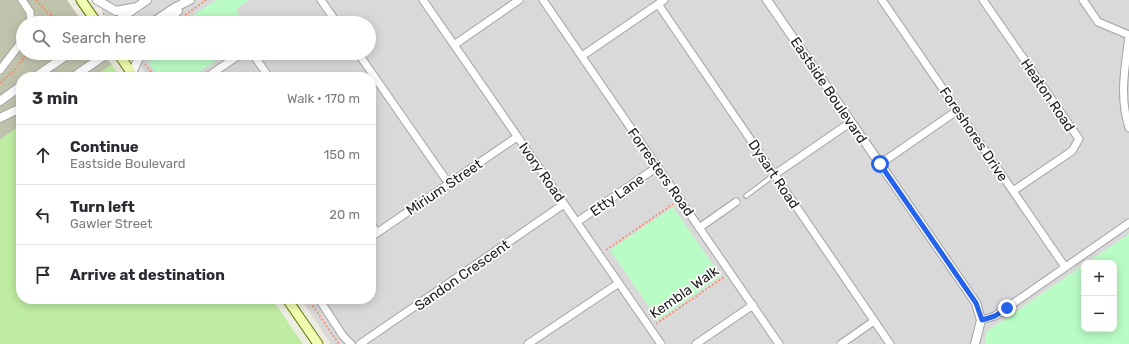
<!DOCTYPE html>
<html lang="en">
<head>
<meta charset="utf-8">
<style>
  body { margin:0; font-family:Rubik,sans-serif; background:#f7f7f7; color:#2b2b33 }
  .controls { position:absolute; right:12px; bottom:12px; display:grid; overflow:hidden; border-radius:8px; box-shadow:0 2px 10px #0003 }
  .controls button { width:36px; height:36px; display:grid; place-items:center; padding:0; border:0; border-bottom:1px solid #e1e1e2; background:#fff; color:#2b2b33; font:20px sans-serif }
  .stop { position:absolute; width:12px; height:12px; margin:-9px; border:3px solid #2563eb; border-radius:50%; background:#fff }
  .stop.end { background:#2563eb; border-color:#fff; box-shadow:0 1px 4px #0008 }
  .list { margin:0; padding:0; list-style:none }
  h2 { display:flex; justify-content:space-between; align-items:center; height:52px; margin:0; padding:0 16px; font-size:17px }
  h2 small { font-size:13px; font-weight:400; color:#7c7c81 }
  .list li { display:grid; grid-template-columns:26px 1fr auto; gap:12px; align-items:center; box-sizing:border-box; height:60px; padding:0 16px; border-top:1px solid #e1e1e2 }
  .list b { display:block; font-size:15px; white-space:nowrap }
  .list p { margin:0; font-size:13px; white-space:nowrap; color:#7c7c81 }
  .list em { font-size:13px; font-style:normal; color:#7c7c81 }
  .icon { flex:none; width:22px; height:22px; fill:none; stroke:currentColor; stroke-width:2; stroke-linecap:round; stroke-linejoin:round }
  .map { position:relative; flex:none; width:1129px; height:344px; overflow:hidden }
  .search { position:absolute; background:#fff; box-shadow:0 2px 10px #0003; left:16px; top:16px; width:360px; height:44px; display:flex; align-items:center; gap:10px; box-sizing:border-box; padding:0 14px; border-radius:22px; color:#7c7c81; font-size:15px }
  .panel { position:absolute; background:#fff; box-shadow:0 2px 10px #0003; left:16px; top:72px; width:360px; height:232px; border-radius:16px }
  .map>svg:first-child { display:block }
  .residential { fill:#dad9d9 }
  .construction { fill:#c0c3ac }
  .grass { fill:#bfeca3 }
  .park { fill:#bafcc6 }
  .lines { fill:none; stroke-linecap:round; stroke-linejoin:round }
  .service-casing { stroke:#a3a3a3; stroke-width:5.5 }
  .minor-casing { stroke:#a3a3a3; stroke-width:9 }
  .tertiary-casing { stroke:#a3a3a3; stroke-width:10 }
  .secondary-casing { stroke:#5c7600; stroke-width:11 }
  .path { stroke:#ff8261; stroke-width:1.5; stroke-dasharray:2 2; stroke-linecap:butt }
  .service { stroke:#fff; stroke-width:3.5 }
  .minor { stroke:#fff; stroke-width:7 }
  .tertiary { stroke:#fff; stroke-width:8 }
  .secondary { stroke:#f1fdb0; stroke-width:9 }
  .route { stroke:#2563eb; stroke-width:5 }
  .labels { text-anchor:middle; stroke-width:3.5; stroke-linejoin:round; paint-order:stroke }
  .street-label { font-size:14px; fill:#1c1c1c; stroke:#fff }
</style>
</head>
<body>
<div class="map">
<svg width="1129" height="344" viewBox="0 0 1129 344">
  <rect width="100%" height="100%" fill="#eeebe1"/>
  <path class="residential" d="M 95,0 L 1129,0 L 1129,234 L 987,331 L 985,344 L 331,344 L 301,299 L 371,299 L 371,77 L 148,77 L 132,53 L 369,53 L 369,23 L 111,23 Z"/>
  <path class="construction" d="M 0,0 L 67,0 L 83,23 L 23,23 L 23,53 L 103,53 L 112,65 L 93,77 L 21,77 L 21,125 L 0,140 Z"/>
  <path class="grass" d="M 112,65 L 120,77 L 93,77 L 111,65 Z
    M 21,125 L 21,299 L 272,299 L 303,344 L 0,344 L 0,140 Z"/>
  <path class="park" d="M 216,0 L 249,0 L 236,9 L 241,17 L 232,23 L 182,23 Z
    M 156,53 L 227,53 L 192,77 L 158,77 L 149,64 Z
    M 673,207 L 721,276 L 658,320 L 610,250 Z
    M 1129,234 L 1129,344 L 985,344 L 987,331 L 1084,265 L 1084,329 L 1114,329 L 1114,263 L 1086,263 Z"/>
  <g class="lines">
    <defs>
      <path id="service" d="M 235,22 L 236,23
        M 746,196 L 774,175"/>
      <path id="minor" d="M 22,0 L 30,12 L 31,23
        M 321,0 L 337,23
        M 423,0 L 661,344
        M 543,0 L 779,344
        M 882,0 L 1065,267
        M 983,0 L 1079,139 L 1072,151 L 1013,191
        M 1083,0 L 1098,22 L 1129,35
        M 658,4 L 890,344
        M 1129,36 C 1125,68 1119,97 1129,128
        M 454,45 L 519,0
        M 252,53 L 269,77
        M 358,53 L 449,184
        M 582,56 L 664,0
        M 0,70 L 23,40
        M 207,77 L 242,53
        M 880,164 L 958,110
        M 774,175 L 851,122
        M 577,222 L 657,167
        M 371,224 L 377,233
        M 699,228 L 736,202
        M 371,237 L 517,137
        M 319,299 L 343,336 L 351,344
        M 981,320 L 995,316 L 1129,223
        M 360,344 L 564,204
        M 528,344 L 619,283
        M 696,344 L 753,305
        M 841,344 L 874,321"/>
      <path id="tertiary" d="M 97,0 L 116,11 L 137,7
        M 767,0 L 976,303 L 981,320 L 975,344
        M 114,23 L 147,0
        M 152,23 L 174,8 L 190,0
        M 164,23 L 178,11
        M 132,73 L 141,53
        M 35,77 L 70,53
        M 73,77 L 108,53
        M 0,101 L 21,86
        M 0,118 L 21,108"/>
      <path id="secondary" d="M 81,0 L 97,23
        M 118,53 L 134,77
        M 287,299 L 318,344"/>
    </defs>
    <use href="#service" class="service-casing"/>
    <use href="#minor" class="minor-casing"/>
    <use href="#tertiary" class="tertiary-casing"/>
    <use href="#secondary" class="secondary-casing"/>
    <path class="path" d="M 36,0 L 48,13 L 68,23
      M 103,13 L 108,19
      M 185,15 L 206,0
      M 47,23 L 51,14
      M 145,64 L 155,77
      M 0,83 L 14,71 L 27,53
      M 606,250 L 673,204
      M 308,299 L 339,344
      M 656,324 L 724,277"/>
    <use href="#service" class="service"/>
    <use href="#minor" class="minor"/>
    <use href="#tertiary" class="tertiary"/>
    <use href="#secondary" class="secondary"/>
  </g>
  <g class="lines">
    <path class="route" d="M 880,164 L 976,303 L 982,320 L 995,316 L 1007,308"/>
  </g>
  <g class="labels">
    <g class="street-label">
      <text transform="translate(829 90) rotate(56)" y="5">Eastside Boulevard</text>
      <text transform="translate(1048 95) rotate(56)" y="5">Heaton Road</text>
      <text transform="translate(974 134) rotate(56)" y="5">Foreshores Drive</text>
      <text transform="translate(542 172) rotate(55)" y="5">Ivory Road</text>
      <text transform="translate(661 172) rotate(55)" y="5">Forresters Road</text>
      <text transform="translate(774 174) rotate(56)" y="5">Dysart Road</text>
      <text transform="translate(444 187) rotate(-34)" y="5">Mirium Street</text>
      <text transform="translate(617 195) rotate(-35)" y="5">Etty Lane</text>
      <text transform="translate(462 275) rotate(-35)" y="5">Sandon Crescent</text>
      <text transform="translate(684 292) rotate(-35)" y="5">Kembla Walk</text>
    </g>
  </g>
</svg>
<div class="controls">
<button>+</button>
<button>−</button>
</div>
<div class="stop" style="left:880px;top:164px"></div>
<div class="stop end" style="left:1007px;top:308px"></div>
<div class="search"><svg class="icon" aria-label="search" viewBox="0 0 24 24"><circle cx="10" cy="10" r="6"/><path d="M15 15l6 6"/></svg>Search here</div>
<section class="panel">
<h2>3 min<small>Walk · 170 m</small></h2>
<ul class="list">
<li><svg class="icon" aria-label="ahead" viewBox="0 0 24 24"><path d="M12 20V5M6 11l6-6 6 6"/></svg><div><b>Continue</b><p>Eastside Boulevard</p></div><em>150 m</em></li>
<li><svg class="icon" aria-label="left" viewBox="0 0 24 24"><path d="M17 20v-9H6M10 6l-5 5 5 5"/></svg><div><b>Turn left</b><p>Gawler Street</p></div><em>20 m</em></li>
<li><svg class="icon" aria-label="arrive" viewBox="0 0 24 24"><path d="M6 21V4h12l-3 4 3 4H6"/></svg><div><b>Arrive at destination</b></div></li>
</ul>
</section>
</div>
</body>
</html>
